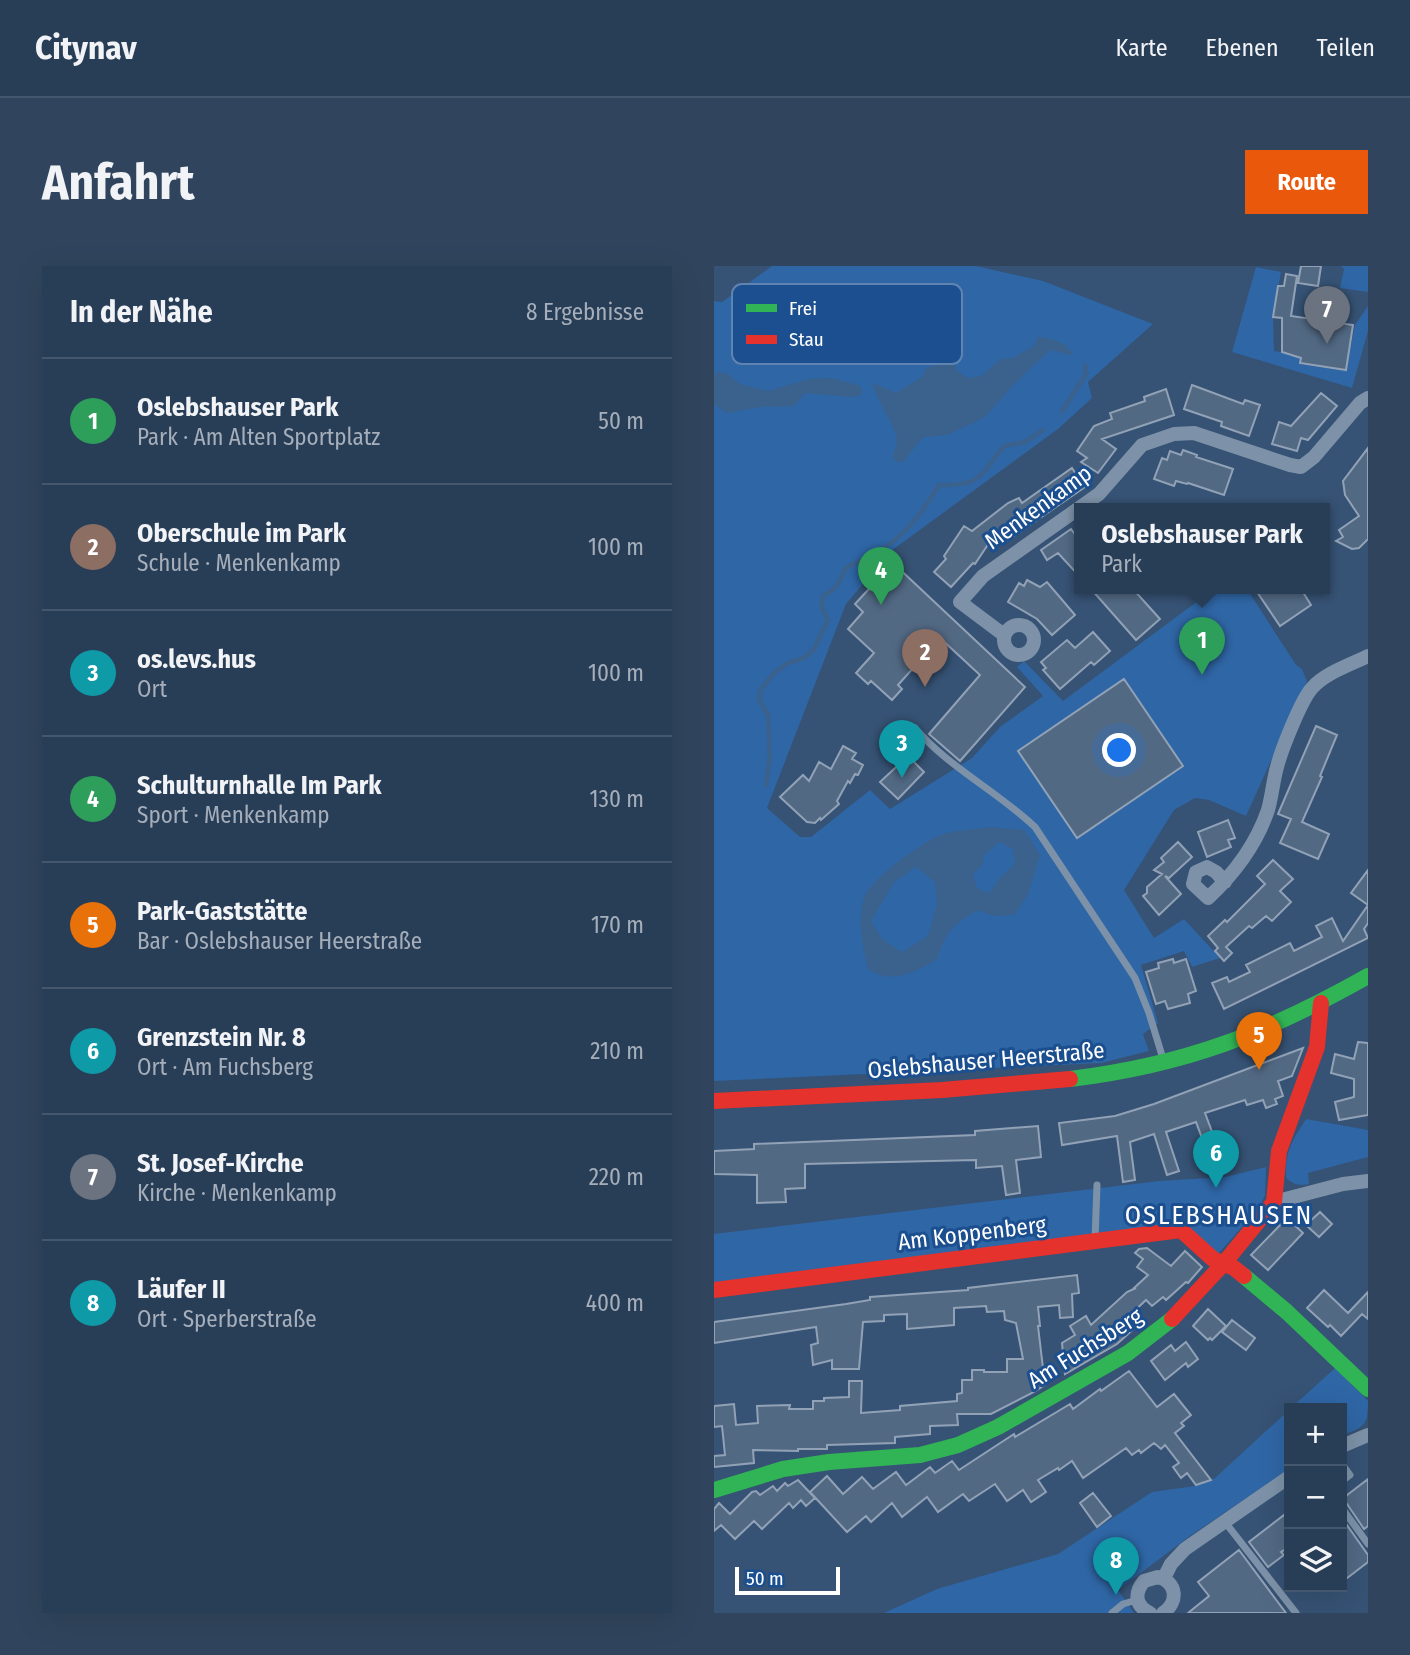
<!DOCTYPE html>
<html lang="de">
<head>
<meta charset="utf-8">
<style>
  body { margin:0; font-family:"Fira Sans Condensed",sans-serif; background:#30455d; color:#f1f3f6 }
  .controls { position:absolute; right:21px; bottom:21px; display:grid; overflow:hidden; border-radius:0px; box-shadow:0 7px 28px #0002 }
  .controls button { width:63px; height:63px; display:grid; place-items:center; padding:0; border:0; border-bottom:2px solid #44576d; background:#283e57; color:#f1f3f6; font:35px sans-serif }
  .scale { position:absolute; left:21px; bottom:18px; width:105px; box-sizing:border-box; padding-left:7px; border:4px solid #fff; border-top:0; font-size:19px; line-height:24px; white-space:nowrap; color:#fff; -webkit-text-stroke:5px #1b4f8f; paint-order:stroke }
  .you { position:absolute; left:406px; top:485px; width:24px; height:24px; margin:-18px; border:5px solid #fff; border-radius:50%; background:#1a73e8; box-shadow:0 0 0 10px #1a73e833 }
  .badge { display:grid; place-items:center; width:46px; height:46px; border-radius:50%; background:#ea580c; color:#fff; font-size:23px; font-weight:700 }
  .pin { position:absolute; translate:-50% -58px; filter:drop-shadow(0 2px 4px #0008) }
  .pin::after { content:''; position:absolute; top:37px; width:24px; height:21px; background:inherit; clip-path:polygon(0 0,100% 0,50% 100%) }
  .popup { position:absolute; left:360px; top:237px; width:256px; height:91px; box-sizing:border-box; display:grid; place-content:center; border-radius:0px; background:#283e57; filter:drop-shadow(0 2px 5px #0005); font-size:23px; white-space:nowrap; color:#a5aeba }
  .popup b { font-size:26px; color:#f1f3f6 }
  .popup::after { content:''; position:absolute; left:50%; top:100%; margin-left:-14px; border:14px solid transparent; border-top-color:#283e57 }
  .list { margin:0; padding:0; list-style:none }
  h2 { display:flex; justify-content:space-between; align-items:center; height:91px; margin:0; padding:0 28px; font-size:30px }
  h2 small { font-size:23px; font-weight:400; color:#a5aeba }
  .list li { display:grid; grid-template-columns:46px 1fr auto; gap:21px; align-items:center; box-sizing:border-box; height:126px; padding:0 28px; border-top:2px solid #44576d }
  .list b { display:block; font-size:26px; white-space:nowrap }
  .list p { margin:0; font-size:23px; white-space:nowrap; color:#a5aeba }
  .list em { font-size:23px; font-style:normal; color:#a5aeba }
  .icon { flex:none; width:38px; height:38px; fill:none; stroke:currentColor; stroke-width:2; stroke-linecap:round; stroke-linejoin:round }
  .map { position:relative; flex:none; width:654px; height:1347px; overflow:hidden; border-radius:0px }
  header { display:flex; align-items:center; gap:42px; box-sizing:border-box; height:98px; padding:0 35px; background:#283e57; border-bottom:2px solid #44576d }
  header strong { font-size:33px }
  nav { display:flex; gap:38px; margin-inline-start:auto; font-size:24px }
  .intro { display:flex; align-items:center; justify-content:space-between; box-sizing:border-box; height:168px; padding:0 42px }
  h1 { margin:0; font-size:49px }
  .button { padding:18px 32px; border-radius:0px; background:#ea580c; color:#fff; font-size:24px; font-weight:700 }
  main { display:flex; gap:42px; padding:0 42px }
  aside { flex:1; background:#283e57; border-radius:0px; box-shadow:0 7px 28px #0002 }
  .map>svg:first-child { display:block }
  .green { fill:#2f66a5 }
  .water { fill:#3b618d; fill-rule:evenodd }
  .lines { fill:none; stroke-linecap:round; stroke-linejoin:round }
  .stream { stroke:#3b618d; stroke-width:4.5 }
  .building { fill:#526984; stroke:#92a2b6; stroke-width:2 }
  .lane { stroke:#7d92a8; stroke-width:7 }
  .street { stroke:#7d92a8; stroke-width:14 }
  .fast { stroke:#30b455; stroke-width:16 }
  .jam { stroke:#e5322d; stroke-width:16 }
  .labels { text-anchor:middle; stroke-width:6; stroke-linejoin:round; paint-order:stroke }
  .street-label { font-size:23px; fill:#fff; stroke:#1b4f8f }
  .quarter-label { font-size:26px; letter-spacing:2px; fill:#fff; stroke:#1b4f8f }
  .key { fill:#1b4f8f; stroke:#5f84b1; stroke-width:2 }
  .key-label { font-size:19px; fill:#fff }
</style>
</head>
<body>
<header>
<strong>Citynav</strong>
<nav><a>Karte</a><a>Ebenen</a><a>Teilen</a></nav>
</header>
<div class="intro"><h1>Anfahrt</h1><a class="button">Route</a></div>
<main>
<aside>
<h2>In der Nähe<small>8 Ergebnisse</small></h2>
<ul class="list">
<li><span class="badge" style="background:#2e9e5b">1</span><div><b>Oslebshauser Park</b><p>Park · Am Alten Sportplatz</p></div><em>50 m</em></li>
<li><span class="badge" style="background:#8d6e63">2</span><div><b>Oberschule im Park</b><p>Schule · Menkenkamp</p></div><em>100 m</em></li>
<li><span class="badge" style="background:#0f9aa8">3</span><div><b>os.levs.hus</b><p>Ort</p></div><em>100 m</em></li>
<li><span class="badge" style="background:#2e9e5b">4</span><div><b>Schulturnhalle Im Park</b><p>Sport · Menkenkamp</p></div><em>130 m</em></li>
<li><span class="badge" style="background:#e8710a">5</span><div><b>Park-Gaststätte</b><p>Bar · Oslebshauser Heerstraße</p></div><em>170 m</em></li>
<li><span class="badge" style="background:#0f9aa8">6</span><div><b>Grenzstein Nr. 8</b><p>Ort · Am Fuchsberg</p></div><em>210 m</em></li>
<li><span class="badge" style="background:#6b7280">7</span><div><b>St. Josef-Kirche</b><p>Kirche · Menkenkamp</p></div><em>220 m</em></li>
<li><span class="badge" style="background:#0f9aa8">8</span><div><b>Läufer II</b><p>Ort · Sperberstraße</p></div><em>400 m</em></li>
</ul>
</aside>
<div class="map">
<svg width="654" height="1347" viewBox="0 0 654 1347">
  <rect width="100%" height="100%" fill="#365274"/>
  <path class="green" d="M 58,0 L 262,0 L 329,15 L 439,58 L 374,116 L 378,132 L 344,163 L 177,285 L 132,338 L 53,542 L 86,571 L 97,571 L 156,524 L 176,543 L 258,492 L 286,461 L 329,430 L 303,401 L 310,395 L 349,435 L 500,323 L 533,323 L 582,399 L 588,403 L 593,415 L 532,550 L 495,534 L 481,532 L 460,544 L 410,624 L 440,672 L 470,653 L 506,692 L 478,701 L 470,685 L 427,699 L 444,757 L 429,768 L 435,785 L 387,797 L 0,815 L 0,35 L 8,36 Z
    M 627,0 L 654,0 L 654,26 L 626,22 L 630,3 Z
    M 542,1 L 567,6 L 559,51 L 560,85 L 573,87 L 576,90 L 587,89 L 586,98 L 632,105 L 641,59 L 654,40 L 654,65 L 638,122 L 518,86 Z
    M 592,853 L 654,864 L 654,891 L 594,907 L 595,918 C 585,920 580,919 572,912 C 571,885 578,875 592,853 Z
    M 552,901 L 551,929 L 545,942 L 504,988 L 469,958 L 0,1017 L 0,968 L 445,915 L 511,911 Z
    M 621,1102 L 654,1135 C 654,1159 651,1161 628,1169 L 628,1142 L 577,1142 Z
    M 575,1144 L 575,1203 L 476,1270 L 404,1324 L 420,1347 L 170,1347 L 223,1323 L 344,1288 L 438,1226 L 481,1220 L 501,1212 Z"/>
  <path class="water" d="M 324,71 L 337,73 L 352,79 L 353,88 L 336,84 L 299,119 L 271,151 L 233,169 L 209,171 L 189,196 L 183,196 L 179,192 C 179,186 183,180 183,175 C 182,158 162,136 159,117 L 182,127 L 208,111 L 212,102 L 240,94 L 243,105 L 254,112 L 267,110 L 287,93 L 299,92 L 320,80 Z
    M 2,106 L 12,107 L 26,118 L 54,125 L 95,113 L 117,112 L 147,120 L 148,129 L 138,131 L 91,127 L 80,140 L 46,141 L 13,147 L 0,138 L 0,112 Z
    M 275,561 L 310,564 L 326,589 L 314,628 L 300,649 L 279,650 L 264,644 C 239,658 232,665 223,693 C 202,706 177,719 154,703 C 149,681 143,655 150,633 C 156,613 207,577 227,569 C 241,564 260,564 275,561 ZM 285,576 L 299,583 L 301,598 L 285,613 L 275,627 L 263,622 L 259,609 L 268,599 L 270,589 ZM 202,601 L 221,616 L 223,639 L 214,670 L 188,686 L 168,673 L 157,655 L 180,616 Z"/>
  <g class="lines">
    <path class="stream" d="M 352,84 L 356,87
      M 348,145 L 372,108 L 371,99
      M 52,519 L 56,490 L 54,449 L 45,434 L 47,423 L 60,407 L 74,397 L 90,392 L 100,383 L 114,354 L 107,339 L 110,329 C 124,323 125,315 132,302 C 142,296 152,293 162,287 C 190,271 209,246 225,219 C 268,219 264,212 290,180 L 311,176 L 329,164"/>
  </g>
  <path class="building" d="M 587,0 L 607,0 L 604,20 L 584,17 Z
    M 572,8 L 583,10 L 577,50 L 639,59 L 632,104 L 586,97 L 587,92 L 568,86 L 568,52 L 559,51 L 564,20 L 570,20 Z
    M 478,119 L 529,138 L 531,134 L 546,139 L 535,170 L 507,160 L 508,156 L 470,143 Z
    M 452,123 L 460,149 L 388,173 L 402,183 L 384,207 L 367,196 L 373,192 L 363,185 L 380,160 L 398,153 L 396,147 L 431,135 L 430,131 Z
    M 607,127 L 623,140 L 594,174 L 587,172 L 583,185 L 558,178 L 565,156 L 577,160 Z
    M 654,182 L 654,273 L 645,282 L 638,283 L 622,275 L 629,271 L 625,264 L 645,250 L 631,229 L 629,215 Z
    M 469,184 L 483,189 L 482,191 L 519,203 L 510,229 L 474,217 L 473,218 L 462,215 L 460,220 L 440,213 L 448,192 L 453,194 L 456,185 L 467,189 Z
    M 358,202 L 371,221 L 291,276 L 283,265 L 261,298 L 259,297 L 237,321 L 220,306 L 232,293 L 230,290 L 250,260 L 258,265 L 294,237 L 305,232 L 308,237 Z
    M 357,263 L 366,275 L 366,311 L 344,287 L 333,294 L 327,284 Z
    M 179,297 L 311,421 L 246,495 L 215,468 L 266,409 L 226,372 L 184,419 L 188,423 L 178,434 L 157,415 L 154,418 L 142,407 L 160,387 L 134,363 L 149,346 L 141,338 Z
    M 313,314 L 326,321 L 333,316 L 361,349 L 338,369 L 323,353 L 294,336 L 305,317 L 310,320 Z
    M 377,323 L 419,323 L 446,353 L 422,374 Z
    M 541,323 L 587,323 L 597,339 L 566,360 Z
    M 379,366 L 396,385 L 380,399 L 377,396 L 346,423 L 329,404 L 332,402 L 327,396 L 353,374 L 361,382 Z
    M 410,413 L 469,500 L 363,572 L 304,485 Z
    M 602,460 L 623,469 L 606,510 L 608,511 L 588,556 L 615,568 L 604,593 L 566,577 L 577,553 L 564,548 Z
    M 129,480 L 142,487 L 138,493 L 149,499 L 144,509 L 141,508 L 136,517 L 134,515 L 123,535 L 125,538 L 107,554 L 106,552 L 101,557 L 93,556 L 66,531 L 89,509 L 95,515 L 105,496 L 117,503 Z
    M 194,490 L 210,506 L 184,533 L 166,516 Z
    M 514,554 L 521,572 L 514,574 L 517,581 L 493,591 L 484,566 Z
    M 464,576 L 478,591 L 455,612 L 451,610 L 467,628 L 445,649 L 429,630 L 433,627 L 433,621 L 448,608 L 440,604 L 450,596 L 447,592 Z
    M 559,594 L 579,613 L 566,625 L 577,636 L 558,655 L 552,650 L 538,662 L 535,660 L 512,681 L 518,687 L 510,695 L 501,685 L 504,682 L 494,670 L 511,654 L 513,656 L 551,618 L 543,610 Z
    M 654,604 L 654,657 L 650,663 L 654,672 L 510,743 L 498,717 L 513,711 L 515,716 L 536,706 L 532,699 L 576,677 L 580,685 L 608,671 L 602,660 L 618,652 L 629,675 L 654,639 L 637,627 Z
    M 459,693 L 460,697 L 472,693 L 482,725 L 474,728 L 476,737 L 454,743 L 451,735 L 442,738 L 432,706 L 445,702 L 444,697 Z
    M 644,776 L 654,777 L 654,849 L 625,854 L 621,836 L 640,831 L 640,813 L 617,807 L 621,788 L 640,793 Z
    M 589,782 L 578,810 L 564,815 L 569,830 L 561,833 L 563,838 L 552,842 L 549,834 L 533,839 L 531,834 L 491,847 L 503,879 L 492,883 L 482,856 L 452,866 L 465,905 L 453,909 L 440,868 L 416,876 L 421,914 L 409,916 L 403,870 L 348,879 L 345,857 L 401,850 L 440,838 Z
    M 324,860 L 327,891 L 302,894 L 306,927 L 292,929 L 288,900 L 262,902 L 262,894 L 91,898 L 91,922 L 71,923 L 72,936 L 43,937 L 43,909 L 0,908 L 0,885 L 40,883 L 40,878 L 261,869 L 261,865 Z
    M 606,946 L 618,958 L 605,971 L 592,959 Z
    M 573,952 L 589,967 L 554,1004 L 537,989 Z
    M 433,982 L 457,1000 L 471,985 L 488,1001 L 474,1017 L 472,1016 L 452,1034 L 449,1031 L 438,1040 L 432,1034 L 414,1051 L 423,1060 L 403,1078 L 351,1108 L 348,1077 L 361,1069 L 356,1060 L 372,1050 L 377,1059 L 413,1026 L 422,1022 L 419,1023 L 434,1009 L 423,1001 L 429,993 L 421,987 L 425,983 Z
    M 363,1009 L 365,1027 L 358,1028 L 359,1051 L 346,1052 L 345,1039 L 324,1041 L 326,1060 L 324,1060 L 331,1119 L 320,1126 L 277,1148 L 243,1148 L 244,1159 L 216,1160 L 216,1168 L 181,1171 L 181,1177 L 113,1179 L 113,1183 L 84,1183 L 84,1185 L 39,1184 L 40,1197 L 0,1201 L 0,1190 L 11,1189 L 8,1160 L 0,1161 L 0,1140 L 20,1138 L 22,1159 L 44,1157 L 43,1140 L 76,1139 L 75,1143 L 99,1143 L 99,1135 L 110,1135 L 110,1132 L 135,1131 L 135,1115 L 148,1115 L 147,1147 L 186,1144 L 186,1140 L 243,1135 L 243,1128 L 248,1127 L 248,1114 L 258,1114 L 258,1104 L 270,1104 L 270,1106 L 293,1106 L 293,1093 L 309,1093 L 302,1057 L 291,1054 L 290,1045 L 273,1046 L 272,1040 L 240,1042 L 240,1059 L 193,1063 L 193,1048 L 170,1049 L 170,1055 L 149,1056 L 145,1103 L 118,1103 L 118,1094 L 99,1099 L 97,1079 L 104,1077 L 102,1061 L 0,1077 L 0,1056 L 132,1038 L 156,1034 L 156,1031 L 254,1024 L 254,1022 Z
    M 610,1024 L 634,1047 L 654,1026 L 654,1053 L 648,1048 L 627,1070 L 616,1059 L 614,1061 L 593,1042 Z
    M 494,1043 L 512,1060 L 498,1074 L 496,1072 L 494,1074 L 479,1060 Z
    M 518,1054 L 541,1072 L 532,1084 L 508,1066 Z
    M 472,1076 L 484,1093 L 474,1101 L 472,1097 L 451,1114 L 437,1095 L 457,1079 L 461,1085 Z
    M 415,1105 L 443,1141 L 460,1128 L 477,1149 L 467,1157 L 470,1160 L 461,1167 L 497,1214 L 482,1219 L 473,1207 L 467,1212 L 459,1201 L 465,1197 L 451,1179 L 447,1183 L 440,1177 L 427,1187 L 425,1184 L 418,1189 L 412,1182 L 369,1212 L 358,1195 L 345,1204 L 344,1202 L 324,1214 L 332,1226 L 317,1236 L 309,1224 L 293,1235 L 281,1218 L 255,1235 L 249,1228 L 224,1246 L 213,1231 L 188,1251 L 178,1237 L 157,1256 L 152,1250 L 133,1266 L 96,1226 L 113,1210 L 129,1228 L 148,1211 L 159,1223 L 182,1206 L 192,1219 L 216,1201 L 221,1207 L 238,1195 L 245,1204 L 300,1168 L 301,1171 L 356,1138 L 359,1143 L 386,1123 L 387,1125 Z
    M 654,1213 L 654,1260 L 650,1263 L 633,1238 L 628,1236 L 628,1233 Z
    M 84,1214 L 101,1232 L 92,1240 L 87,1234 L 79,1242 L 75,1237 L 48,1263 L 40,1255 L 21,1273 L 7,1259 L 0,1265 L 0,1243 L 5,1237 L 16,1248 L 38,1226 L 42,1225 L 46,1229 L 59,1220 L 63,1225 L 71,1217 L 74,1220 Z
    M 379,1227 L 397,1250 L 383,1261 L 366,1237 Z
    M 570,1249 L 575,1256 L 575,1281 L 567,1286 L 570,1289 L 554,1301 L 535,1276 Z
    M 628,1252 L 654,1289 L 654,1296 L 628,1316 Z
    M 525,1284 L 572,1347 L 474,1347 L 495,1330 L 484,1316 Z"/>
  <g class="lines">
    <path class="lane" d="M 201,462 C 233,500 284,526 321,561 L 421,712 L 435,747 L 450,796
      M 381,974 L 383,919
      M 628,1198 L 636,1209 L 628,1215
      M 628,1242 L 654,1278
      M 511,1256 L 582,1347
      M 398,1347 L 409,1338 L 423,1334"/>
    <path class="street" d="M290 374a15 15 0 1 1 30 0a15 15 0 1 1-30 0Z
      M 290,369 L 246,336 L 269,310 L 385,228 L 428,179 L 460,168 L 480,167 L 576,199 L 587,201 L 600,191 L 646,137 L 654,132
      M 511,616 L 502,606 L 493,601 L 482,606 L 479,618 L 494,632 C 521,607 542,579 554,544 C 558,530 559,515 563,501 C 567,485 587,434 598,422 C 611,407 636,399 654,390
      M 560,936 L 629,918 L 654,915
      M 628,1180 L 654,1169
      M 450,1312 L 457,1298 L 471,1283 L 575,1211
      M 436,1347 C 421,1340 420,1327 430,1315 L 444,1311 C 463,1316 465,1336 449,1347"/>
    <path class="fast" d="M 356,813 C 472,799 553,767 654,710
      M 530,1010 L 573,1046 L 654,1123
      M 0,1224 L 69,1203 L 115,1196 L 206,1189 L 244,1179 L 284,1161 L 414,1087 L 458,1053"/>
    <path class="jam" d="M 0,835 L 228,824 L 356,813
      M 0,1024 L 467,964 L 499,993 L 520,1002 L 530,1010
      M 458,1053 L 511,996 L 560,936 L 565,885 L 603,781 L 607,737"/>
  </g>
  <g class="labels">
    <g class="street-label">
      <text transform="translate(324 241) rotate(-36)" y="8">Menkenkamp</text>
      <text transform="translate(272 794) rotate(-5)" y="8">Oslebshauser Heerstraße</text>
      <text transform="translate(258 967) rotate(-7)" y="8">Am Koppenberg</text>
      <text transform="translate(371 1082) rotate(-32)" y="8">Am Fuchsberg</text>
    </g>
    <g class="quarter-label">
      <text x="505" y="958">OSLEBSHAUSEN</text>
    </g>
  </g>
  <rect x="18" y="18" width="230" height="80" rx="10" class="key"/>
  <rect x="32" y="38" width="31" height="8" fill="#30b455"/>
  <rect x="32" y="69" width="31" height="9" fill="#e5322d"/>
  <g class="key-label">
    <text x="75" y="49">Frei</text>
    <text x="75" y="80">Stau</text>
  </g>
</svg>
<div class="controls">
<button>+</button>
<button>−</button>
<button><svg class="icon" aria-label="layers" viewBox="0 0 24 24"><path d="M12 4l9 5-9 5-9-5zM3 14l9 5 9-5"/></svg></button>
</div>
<div class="scale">50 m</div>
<div class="you"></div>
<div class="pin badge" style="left:488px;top:409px;background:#2e9e5b">1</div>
<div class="popup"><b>Oslebshauser Park</b>Park</div>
<div class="pin badge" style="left:211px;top:421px;background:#8d6e63">2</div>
<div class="pin badge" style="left:188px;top:512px;background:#0f9aa8">3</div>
<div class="pin badge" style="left:167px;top:339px;background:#2e9e5b">4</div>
<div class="pin badge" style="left:545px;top:804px;background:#e8710a">5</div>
<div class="pin badge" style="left:502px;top:922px;background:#0f9aa8">6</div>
<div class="pin badge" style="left:613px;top:78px;background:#6b7280">7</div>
<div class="pin badge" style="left:402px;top:1329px;background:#0f9aa8">8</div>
</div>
</main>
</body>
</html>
